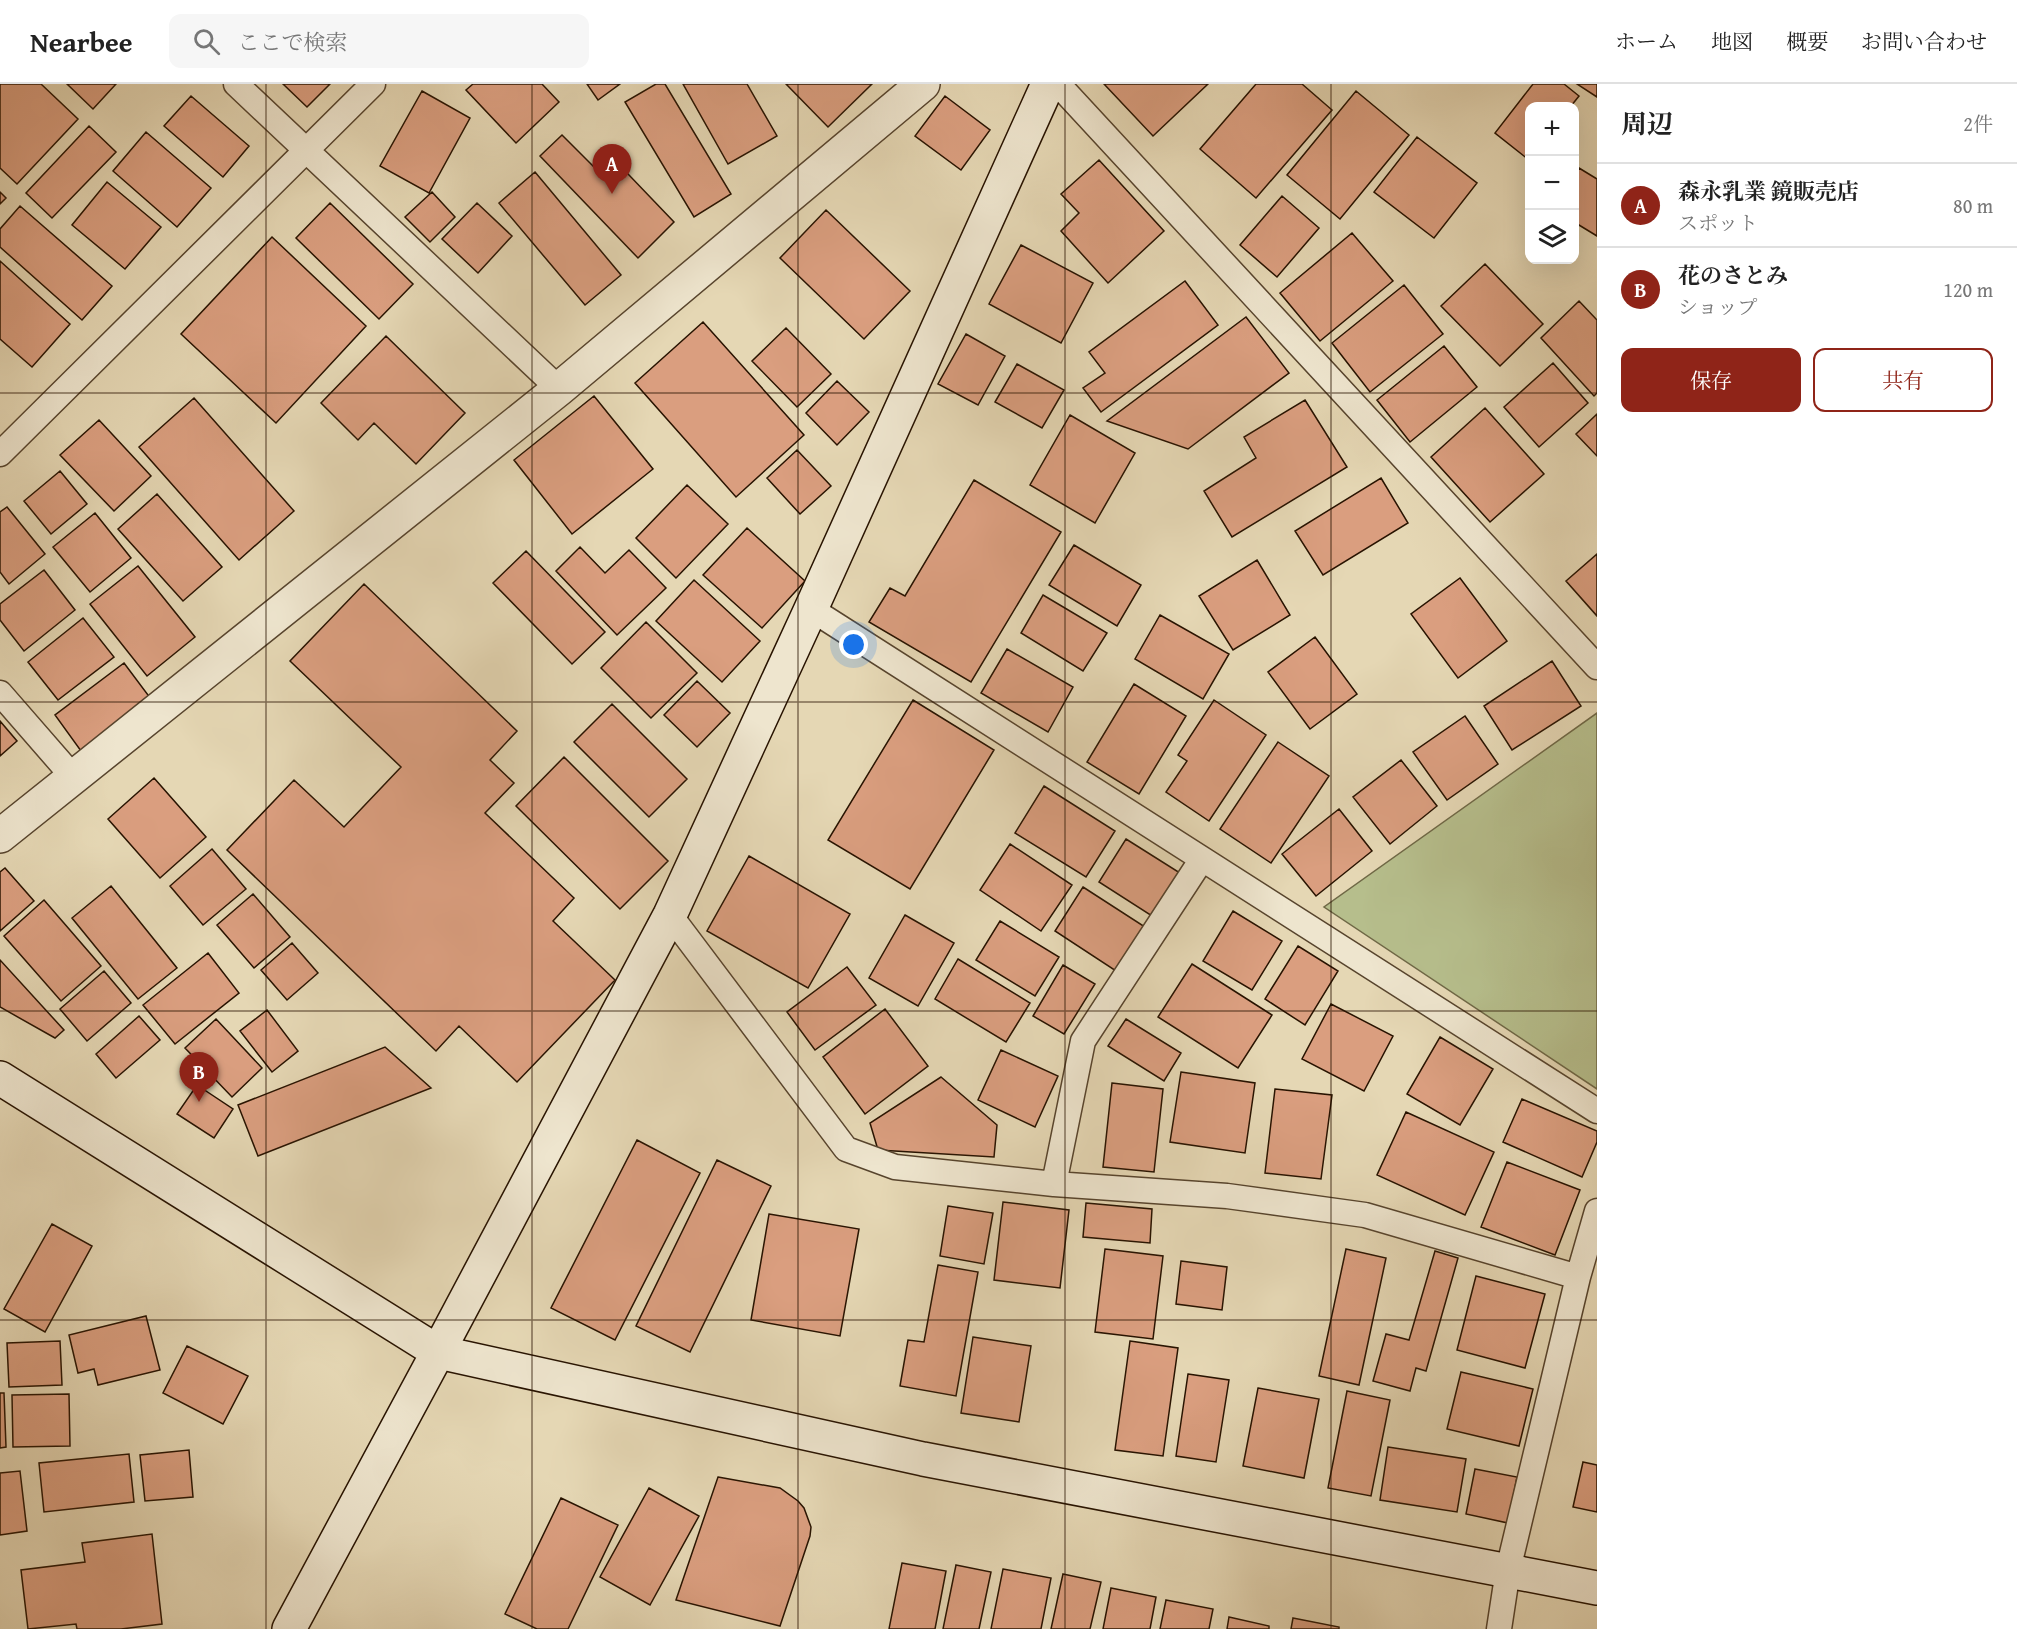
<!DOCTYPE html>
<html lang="ja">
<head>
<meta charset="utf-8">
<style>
  body { margin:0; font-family:"Gentium Book Plus","Noto Serif JP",serif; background:#f6f6f6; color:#222 }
  .controls { position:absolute; right:18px; top:18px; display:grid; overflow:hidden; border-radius:12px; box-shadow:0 6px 24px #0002 }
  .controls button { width:54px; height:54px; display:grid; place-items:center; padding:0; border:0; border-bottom:2px solid #e0e0e0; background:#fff; color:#222; font:30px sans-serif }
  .you { position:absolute; left:854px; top:561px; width:21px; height:21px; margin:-15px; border:4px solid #fff; border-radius:50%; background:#1a73e8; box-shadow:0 0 0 9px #1a73e833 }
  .badge { display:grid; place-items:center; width:39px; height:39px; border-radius:50%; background:#8f2418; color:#fff; font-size:20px; font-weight:700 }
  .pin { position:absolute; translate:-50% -50px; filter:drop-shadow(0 2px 3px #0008) }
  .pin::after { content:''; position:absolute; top:32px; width:21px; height:18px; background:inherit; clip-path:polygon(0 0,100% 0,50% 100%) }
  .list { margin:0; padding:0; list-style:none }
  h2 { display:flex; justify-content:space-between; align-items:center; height:78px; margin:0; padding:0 24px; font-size:26px }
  h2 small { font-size:20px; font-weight:400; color:#767676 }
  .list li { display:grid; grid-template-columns:39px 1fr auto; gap:18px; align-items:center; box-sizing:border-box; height:84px; padding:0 24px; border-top:2px solid #e0e0e0 }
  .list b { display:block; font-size:22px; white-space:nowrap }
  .list p { margin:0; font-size:20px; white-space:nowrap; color:#767676 }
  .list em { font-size:20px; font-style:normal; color:#767676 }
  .actions { display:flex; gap:12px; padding:18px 24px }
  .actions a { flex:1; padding:14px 0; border:2px solid #8f2418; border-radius:12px; text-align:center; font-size:21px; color:#8f2418 }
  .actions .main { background:#8f2418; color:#fff }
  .icon { flex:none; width:33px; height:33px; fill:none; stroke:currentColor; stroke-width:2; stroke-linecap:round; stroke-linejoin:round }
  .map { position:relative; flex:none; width:1597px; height:1545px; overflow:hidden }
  header { display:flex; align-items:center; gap:36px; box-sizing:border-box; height:84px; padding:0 30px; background:#fff; border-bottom:2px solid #e0e0e0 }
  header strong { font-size:28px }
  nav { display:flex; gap:33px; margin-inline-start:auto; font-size:21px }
  .search { width:420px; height:54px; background:#f6f6f6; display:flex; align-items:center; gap:15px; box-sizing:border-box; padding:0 21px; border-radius:12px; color:#767676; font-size:22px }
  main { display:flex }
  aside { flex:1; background:#fff }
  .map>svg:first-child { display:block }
  .green { fill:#b6be8c; stroke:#6f6846; stroke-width:1.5 }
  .building { fill:#da9e7f; stroke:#281300; stroke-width:1.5 }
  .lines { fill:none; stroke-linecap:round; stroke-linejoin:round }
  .lane-casing { stroke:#57442d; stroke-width:27 }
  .street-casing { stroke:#57442d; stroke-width:36 }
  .secondary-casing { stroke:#281300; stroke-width:36 }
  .lane { stroke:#eee5ce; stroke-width:24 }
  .street { stroke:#eee5ce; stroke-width:33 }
  .secondary { stroke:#eee5ce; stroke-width:33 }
  .grid { fill:none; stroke:#281300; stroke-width:1.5; stroke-opacity:0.55 }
</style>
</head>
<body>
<header>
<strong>Nearbee</strong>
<div class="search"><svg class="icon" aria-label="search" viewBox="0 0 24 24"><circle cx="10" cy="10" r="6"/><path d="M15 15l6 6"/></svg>ここで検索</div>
<nav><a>ホーム</a><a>地図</a><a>概要</a><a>お問い合わせ</a></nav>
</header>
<main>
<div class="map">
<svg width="1597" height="1545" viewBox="0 0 1597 1545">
  <rect width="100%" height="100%" fill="#e5d7b4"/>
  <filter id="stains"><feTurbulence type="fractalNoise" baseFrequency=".00333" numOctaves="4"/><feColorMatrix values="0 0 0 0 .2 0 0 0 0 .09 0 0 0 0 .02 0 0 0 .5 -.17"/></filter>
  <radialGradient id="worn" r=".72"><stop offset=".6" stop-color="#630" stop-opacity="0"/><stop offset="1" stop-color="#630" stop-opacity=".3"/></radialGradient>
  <path class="green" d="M 1597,629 L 1597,1005 L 1324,823 Z"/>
  <path class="building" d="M 0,0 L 41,0 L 78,35 L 17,100 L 0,84 Z
    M 67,0 L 116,0 L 93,25 Z
    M 283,0 L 330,0 L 307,23 Z
    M 473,0 L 542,0 L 559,18 L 516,59 L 466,6 Z
    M 587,0 L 620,0 L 598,16 Z
    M 656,0 L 665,0 L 731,110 L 694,133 L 625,18 Z
    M 683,0 L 747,0 L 777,52 L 728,80 Z
    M 786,0 L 872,0 L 828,43 Z
    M 1104,0 L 1208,0 L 1153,52 Z
    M 1256,0 L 1302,0 L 1332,26 L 1256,114 L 1200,65 Z
    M 1533,0 L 1564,0 L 1579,12 L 1571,22 L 1530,22 L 1529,76 L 1495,49 Z
    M 1577,0 L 1597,0 L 1597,13 Z
    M 422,7 L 470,34 L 429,109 L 380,82 Z
    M 1356,7 L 1409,51 L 1340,135 L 1287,91 Z
    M 191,12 L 249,62 L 223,93 L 164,42 Z
    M 945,12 L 990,46 L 961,86 L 915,52 Z
    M 89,42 L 116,68 L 52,134 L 26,109 Z
    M 146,48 L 211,104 L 177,143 L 113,87 Z
    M 562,51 L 593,82 L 607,68 L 674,138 L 638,174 L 540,72 Z
    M 1417,53 L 1477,99 L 1434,154 L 1374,108 Z
    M 1099,76 L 1164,147 L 1108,199 L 1061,147 L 1079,129 L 1061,110 Z
    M 1579,84 L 1597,95 L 1597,152 L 1574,138 L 1574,91 Z
    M 535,88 L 621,191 L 585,221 L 499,119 Z
    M 107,98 L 161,143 L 125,185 L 72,141 Z
    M 0,108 L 6,114 L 0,120 Z
    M 432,108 L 455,133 L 430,158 L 405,133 Z
    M 1282,112 L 1319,144 L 1277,193 L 1240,161 Z
    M 330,119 L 413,200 L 379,235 L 296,154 Z
    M 477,119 L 512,152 L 478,189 L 442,155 Z
    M 20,122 L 112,202 L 82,236 L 0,163 L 0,145 Z
    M 826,126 L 910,207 L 864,255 L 780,174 Z
    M 1352,149 L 1393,197 L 1320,257 L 1280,209 Z
    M 272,153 L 366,242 L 276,339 L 181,250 Z
    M 1021,161 L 1093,199 L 1061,259 L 989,220 Z
    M 0,177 L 70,240 L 32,283 L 0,255 Z
    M 1485,180 L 1543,240 L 1500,282 L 1441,222 Z
    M 1185,197 L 1218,241 L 1101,328 L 1083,304 L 1105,289 L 1089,268 Z
    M 1404,201 L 1443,250 L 1370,308 L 1332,259 Z
    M 1579,217 L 1597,236 L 1597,309 L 1594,312 L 1541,254 Z
    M 1246,233 L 1289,289 L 1188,365 L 1107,337 Z
    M 703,238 L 804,351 L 736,413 L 635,299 Z
    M 786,244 L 831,290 L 797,323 L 752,277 Z
    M 966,250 L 1005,272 L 978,321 L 938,300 Z
    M 386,252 L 465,329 L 416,380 L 374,339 L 358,356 L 321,319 Z
    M 1444,262 L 1477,303 L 1410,358 L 1377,316 Z
    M 1553,279 L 1588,319 L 1539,363 L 1504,323 Z
    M 1017,280 L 1064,306 L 1042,344 L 995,318 Z
    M 837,297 L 869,328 L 837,361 L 806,329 Z
    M 594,312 L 653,385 L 572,450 L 514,376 Z
    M 194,314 L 294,427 L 239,476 L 139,363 Z
    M 1305,316 L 1347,383 L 1232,453 L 1204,407 L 1256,374 L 1244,353 Z
    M 1485,324 L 1544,390 L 1490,438 L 1431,373 Z
    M 1597,330 L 1597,372 L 1576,350 Z
    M 1070,331 L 1135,369 L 1095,439 L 1030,401 Z
    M 99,336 L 151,392 L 114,427 L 60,371 Z
    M 797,366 L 831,402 L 800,430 L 767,394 Z
    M 60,387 L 87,420 L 51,450 L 24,417 Z
    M 1381,394 L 1408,439 L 1323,491 L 1295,447 Z
    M 974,396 L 1061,448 L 971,598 L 869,538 L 890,504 L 905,512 Z
    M 687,401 L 728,440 L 676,494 L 636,454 Z
    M 157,410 L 222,483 L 183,517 L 118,445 Z
    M 7,423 L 45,470 L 9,500 L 0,488 L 0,428 Z
    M 95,429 L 131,474 L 90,508 L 53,463 Z
    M 747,444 L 805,497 L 762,544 L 703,491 Z
    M 1074,461 L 1141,501 L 1117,542 L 1049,501 Z
    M 580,463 L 605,489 L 629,466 L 666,504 L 617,551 L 556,487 Z
    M 526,467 L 605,548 L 572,580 L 493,499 Z
    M 1597,470 L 1597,532 L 1566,497 Z
    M 1257,476 L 1290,531 L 1233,566 L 1199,512 Z
    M 138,482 L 195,553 L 147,592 L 90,520 Z
    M 44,486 L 75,526 L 24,567 L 0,536 L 0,520 Z
    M 1460,494 L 1507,557 L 1458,594 L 1411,530 Z
    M 694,496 L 760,557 L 722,598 L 656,537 Z
    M 364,500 L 517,647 L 490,676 L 514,699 L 485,729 L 574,814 L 553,837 L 615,896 L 517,998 L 459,942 L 436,967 L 227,766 L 294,696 L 344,743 L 401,683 L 290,577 Z
    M 1043,511 L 1107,549 L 1083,587 L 1021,549 Z
    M 1160,531 L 1229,570 L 1203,615 L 1135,575 Z
    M 83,534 L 114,573 L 58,616 L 28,578 Z
    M 646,538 L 697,589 L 651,634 L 601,584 Z
    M 1315,553 L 1357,610 L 1310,645 L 1268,588 Z
    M 1007,565 L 1073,603 L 1048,648 L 981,609 Z
    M 1552,577 L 1581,622 L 1512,666 L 1484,622 Z
    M 124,579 L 151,615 L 81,667 L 55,631 Z
    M 697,597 L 730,629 L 697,663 L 664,631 Z
    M 1134,600 L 1186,632 L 1139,710 L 1087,678 Z
    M 913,616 L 994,666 L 910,805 L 828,756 Z
    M 1214,616 L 1266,651 L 1209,737 L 1166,708 L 1187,677 L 1178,671 Z
    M 612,620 L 687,695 L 649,733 L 574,658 Z
    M 1465,632 L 1498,680 L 1447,716 L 1413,668 Z
    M 0,637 L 17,657 L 0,672 Z
    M 1278,658 L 1329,692 L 1271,779 L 1220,745 Z
    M 564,673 L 668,777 L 620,825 L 516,722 Z
    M 1401,676 L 1437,722 L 1390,760 L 1353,713 Z
    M 154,694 L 206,753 L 160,794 L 108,735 Z
    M 1044,702 L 1115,747 L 1086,793 L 1015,749 Z
    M 1339,725 L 1372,767 L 1316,812 L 1282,770 Z
    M 1126,755 L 1180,789 L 1152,832 L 1099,798 Z
    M 1010,760 L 1072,801 L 1041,847 L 980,806 Z
    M 212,765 L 246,805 L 203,841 L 170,802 Z
    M 749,772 L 850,830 L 808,904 L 707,847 Z
    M 5,784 L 34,817 L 0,847 L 0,788 Z
    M 111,802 L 177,884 L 138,915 L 72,834 Z
    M 1083,803 L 1145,843 L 1116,887 L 1055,847 Z
    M 253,810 L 290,853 L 254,884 L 217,841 Z
    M 44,816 L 101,882 L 61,917 L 4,852 Z
    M 1233,827 L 1282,857 L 1252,906 L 1203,877 Z
    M 905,831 L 954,859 L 918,922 L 869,894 Z
    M 1000,837 L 1059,873 L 1035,912 L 976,876 Z
    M 292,859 L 318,889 L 287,916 L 261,886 Z
    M 1298,862 L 1338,887 L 1305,941 L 1265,915 Z
    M 208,869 L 239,909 L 175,960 L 143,921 Z
    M 958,875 L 1030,919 L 1006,958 L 935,915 Z
    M 0,876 L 64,946 L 55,954 L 0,923 Z
    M 1192,880 L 1272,931 L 1238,984 L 1158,933 Z
    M 1063,881 L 1095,900 L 1064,950 L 1033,932 Z
    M 847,883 L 876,921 L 815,966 L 787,928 Z
    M 104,887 L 131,919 L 87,957 L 60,925 Z
    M 1331,920 L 1393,952 L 1364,1007 L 1302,975 Z
    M 885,925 L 928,982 L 865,1030 L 823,973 Z
    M 267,926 L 298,967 L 272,988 L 240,947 Z
    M 139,932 L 160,956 L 116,994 L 96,970 Z
    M 216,935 L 262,984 L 232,1013 L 185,964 Z
    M 1126,935 L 1181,969 L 1164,997 L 1108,962 Z
    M 1440,953 L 1493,985 L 1460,1041 L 1407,1010 Z
    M 385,963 L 431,1004 L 258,1072 L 238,1021 Z
    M 1001,966 L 1058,992 L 1035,1043 L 978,1016 Z
    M 1181,988 L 1255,999 L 1245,1069 L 1170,1058 Z
    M 941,993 L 997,1041 L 994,1073 L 878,1066 L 870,1039 Z
    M 1112,999 L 1163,1005 L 1154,1088 L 1103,1083 Z
    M 197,1001 L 233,1025 L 214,1054 L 177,1030 Z
    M 1275,1005 L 1332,1011 L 1321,1095 L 1265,1089 Z
    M 1522,1015 L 1597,1047 L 1597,1058 L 1582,1093 L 1503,1058 Z
    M 1406,1028 L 1494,1068 L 1465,1131 L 1377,1091 Z
    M 637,1056 L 700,1089 L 615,1256 L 551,1224 Z
    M 717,1076 L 771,1102 L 690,1268 L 636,1242 Z
    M 1507,1078 L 1580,1106 L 1555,1171 L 1481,1143 Z
    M 1003,1118 L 1069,1126 L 1060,1204 L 994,1196 Z
    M 1086,1119 L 1152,1125 L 1150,1159 L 1083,1153 Z
    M 948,1122 L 993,1129 L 984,1180 L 940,1172 Z
    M 769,1130 L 859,1145 L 840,1252 L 751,1236 Z
    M 52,1140 L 92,1162 L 45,1248 L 4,1225 Z
    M 1105,1165 L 1163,1172 L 1153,1255 L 1095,1248 Z
    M 1346,1165 L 1386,1174 L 1359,1301 L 1319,1292 Z
    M 1435,1167 L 1458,1174 L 1426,1287 L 1416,1284 L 1410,1307 L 1373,1297 L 1386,1250 L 1409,1256 Z
    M 1181,1177 L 1227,1183 L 1222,1226 L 1176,1220 Z
    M 938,1181 L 978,1188 L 956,1312 L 900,1302 L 908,1256 L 924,1258 Z
    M 1476,1192 L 1545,1210 L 1525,1284 L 1457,1266 Z
    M 146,1232 L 160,1286 L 98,1301 L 94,1285 L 78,1289 L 69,1251 Z
    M 973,1253 L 1031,1262 L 1019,1338 L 961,1329 Z
    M 60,1257 L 62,1301 L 9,1303 L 7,1259 Z
    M 1130,1257 L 1178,1264 L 1163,1372 L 1115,1366 Z
    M 187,1262 L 248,1292 L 223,1340 L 163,1309 Z
    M 1461,1288 L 1533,1305 L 1519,1362 L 1447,1345 Z
    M 1188,1290 L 1229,1296 L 1216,1378 L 1176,1372 Z
    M 1258,1304 L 1319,1315 L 1304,1394 L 1243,1382 Z
    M 1347,1307 L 1390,1316 L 1371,1412 L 1328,1404 Z
    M 0,1309 L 4,1309 L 6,1363 L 0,1364 Z
    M 69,1310 L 70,1362 L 13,1363 L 12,1311 Z
    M 1388,1363 L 1466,1375 L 1457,1428 L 1380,1416 Z
    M 189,1366 L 193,1413 L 145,1417 L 140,1371 Z
    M 129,1370 L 134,1418 L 44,1428 L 39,1379 Z
    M 1583,1378 L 1597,1381 L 1597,1428 L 1573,1423 Z
    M 1475,1385 L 1517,1393 L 1508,1439 L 1466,1430 Z
    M 20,1387 L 27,1447 L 0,1451 L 0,1389 Z
    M 718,1393 L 780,1404 L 798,1417 L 804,1424 L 811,1443 L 810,1452 L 780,1542 L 676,1516 Z
    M 649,1404 L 699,1432 L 650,1521 L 600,1493 Z
    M 561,1414 L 618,1441 L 568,1545 L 537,1545 L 505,1530 Z
    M 152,1450 L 162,1540 L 121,1545 L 77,1545 L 76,1540 L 28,1545 L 21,1486 L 85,1478 L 82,1459 Z
    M 902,1479 L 946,1487 L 935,1545 L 889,1545 Z
    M 956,1481 L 991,1488 L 979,1545 L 943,1545 Z
    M 1003,1485 L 1051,1494 L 1041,1545 L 991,1545 Z
    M 1063,1490 L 1101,1498 L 1090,1545 L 1051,1545 Z
    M 1111,1504 L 1156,1513 L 1150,1545 L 1103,1545 Z
    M 1166,1516 L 1213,1525 L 1209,1545 L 1160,1545 Z
    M 1229,1533 L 1269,1542 L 1269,1545 L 1227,1545 Z
    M 1293,1534 L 1339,1543 L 1339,1545 L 1291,1545 Z"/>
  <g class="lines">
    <defs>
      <path id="lane" d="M 236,0 L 559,305
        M 1058,0 L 1597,583
        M 0,370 L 373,0
        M 811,525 L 1597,1027
        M 0,609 L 74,694
        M 670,831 L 846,1065 L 895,1083 L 1054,1100 L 1227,1112 L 1365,1131 L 1578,1193 L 1597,1127
        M 1054,1100 L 1083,957 L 1202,775
        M 1499,1545 L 1508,1486 L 1578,1193"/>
      <path id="street" d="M 0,752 L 559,305 L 923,0"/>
      <path id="secondary" d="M 0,994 L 438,1268 L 923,1375 L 1597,1504
        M 289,1545 L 438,1268 L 670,831 L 811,525 L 1048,0"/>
    </defs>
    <use href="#lane" class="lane-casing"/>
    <use href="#street" class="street-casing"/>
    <use href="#secondary" class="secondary-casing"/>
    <use href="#lane" class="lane"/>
    <use href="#street" class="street"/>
    <use href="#secondary" class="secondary"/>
  </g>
  <path class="grid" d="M 266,0 L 266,1545M 532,0 L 532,1545M 798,0 L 798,1545M 1065,0 L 1065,1545M 1331,0 L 1331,1545M 0,309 L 1597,309M 0,618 L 1597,618M 0,927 L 1597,927M 0,1236 L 1597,1236"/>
  <rect width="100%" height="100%" filter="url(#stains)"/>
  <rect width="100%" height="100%" fill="url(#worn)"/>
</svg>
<div class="controls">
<button>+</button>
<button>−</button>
<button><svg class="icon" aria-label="layers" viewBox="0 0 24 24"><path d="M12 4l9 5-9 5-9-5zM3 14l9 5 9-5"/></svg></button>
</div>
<div class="you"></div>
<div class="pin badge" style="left:612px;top:110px">A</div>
<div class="pin badge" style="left:199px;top:1018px">B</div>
</div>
<aside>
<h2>周辺<small>2件</small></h2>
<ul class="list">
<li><span class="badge">A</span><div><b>森永乳業 鏡販売店</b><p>スポット</p></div><em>80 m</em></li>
<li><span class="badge">B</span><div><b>花のさとみ</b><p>ショップ</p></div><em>120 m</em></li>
</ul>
<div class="actions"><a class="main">保存</a><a>共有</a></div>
</aside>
</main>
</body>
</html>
